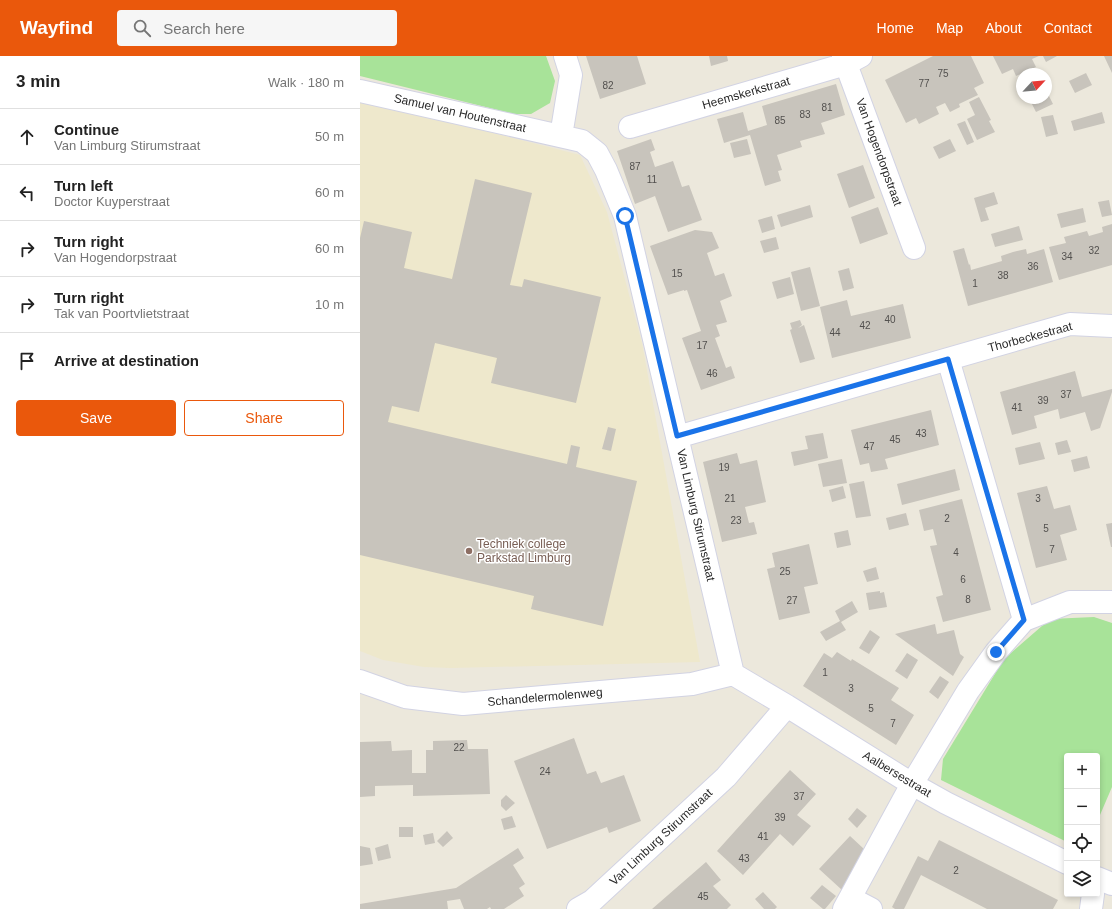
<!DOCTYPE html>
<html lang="en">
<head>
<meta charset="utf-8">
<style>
  body { margin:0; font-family:Arial,sans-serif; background:#f6f6f6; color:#222 }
  .controls { position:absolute; right:12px; bottom:12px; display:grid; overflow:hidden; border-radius:4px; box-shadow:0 2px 6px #0003 }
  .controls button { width:36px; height:36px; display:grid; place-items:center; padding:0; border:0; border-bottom:1px solid #e0e0e0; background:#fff; color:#222; font:20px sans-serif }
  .compass { position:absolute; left:656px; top:12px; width:36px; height:36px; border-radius:50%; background:#fff; box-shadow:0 2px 6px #0003; rotate:64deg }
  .stop { position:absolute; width:12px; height:12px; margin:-9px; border:3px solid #1a73e8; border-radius:50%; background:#fff }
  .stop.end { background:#1a73e8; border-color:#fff; box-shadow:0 1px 4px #0008 }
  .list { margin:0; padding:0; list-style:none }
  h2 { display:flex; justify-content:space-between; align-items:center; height:52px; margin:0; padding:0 16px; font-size:17px }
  h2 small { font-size:13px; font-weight:400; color:#767676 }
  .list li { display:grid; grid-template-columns:26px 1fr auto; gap:12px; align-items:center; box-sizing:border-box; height:56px; padding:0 16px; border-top:1px solid #e0e0e0 }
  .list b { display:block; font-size:15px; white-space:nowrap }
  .list p { margin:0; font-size:13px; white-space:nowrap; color:#767676 }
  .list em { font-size:13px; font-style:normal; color:#767676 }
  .actions { display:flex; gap:8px; padding:12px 16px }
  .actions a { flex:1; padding:9px 0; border:1px solid #ea580c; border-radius:4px; text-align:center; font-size:14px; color:#ea580c }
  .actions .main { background:#ea580c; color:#fff }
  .icon { flex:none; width:22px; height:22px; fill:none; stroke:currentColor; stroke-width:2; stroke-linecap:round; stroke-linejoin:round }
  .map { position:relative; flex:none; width:752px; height:853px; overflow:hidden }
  header { display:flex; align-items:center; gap:24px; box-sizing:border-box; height:56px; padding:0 20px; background:#ea580c; color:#fff }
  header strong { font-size:19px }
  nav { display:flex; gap:22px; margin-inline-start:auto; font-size:14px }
  .search { width:280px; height:36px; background:#f6f6f6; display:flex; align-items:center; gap:10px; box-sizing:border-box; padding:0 14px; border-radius:4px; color:#767676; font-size:15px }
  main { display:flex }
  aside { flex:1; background:#fff }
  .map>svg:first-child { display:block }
  .education { fill:#eee8cc }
  .green { fill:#a8e399 }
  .building { fill:#c8c4bc }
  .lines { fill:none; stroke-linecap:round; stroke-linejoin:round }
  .minor-casing { stroke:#d2d3e3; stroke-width:24 }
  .minor { stroke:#fff; stroke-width:22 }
  .route { stroke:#1a73e8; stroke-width:5 }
  .education-dot { fill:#8d6e63; stroke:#fff; stroke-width:1.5 }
  .labels { text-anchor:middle; stroke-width:3; stroke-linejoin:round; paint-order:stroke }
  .number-label { font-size:10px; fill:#52504e }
  .street-label { font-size:12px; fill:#2a2a2a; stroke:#fff }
  .education-label { font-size:12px; fill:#785e54; stroke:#fff; text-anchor:start }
</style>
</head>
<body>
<header>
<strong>Wayfind</strong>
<div class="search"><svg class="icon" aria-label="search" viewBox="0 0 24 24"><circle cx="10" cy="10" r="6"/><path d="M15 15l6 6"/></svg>Search here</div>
<nav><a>Home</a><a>Map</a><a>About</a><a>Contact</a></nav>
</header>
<main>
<aside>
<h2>3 min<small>Walk · 180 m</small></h2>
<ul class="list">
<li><svg class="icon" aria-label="ahead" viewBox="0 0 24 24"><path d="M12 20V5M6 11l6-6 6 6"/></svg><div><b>Continue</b><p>Van Limburg Stirumstraat</p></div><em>50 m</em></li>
<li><svg class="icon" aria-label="left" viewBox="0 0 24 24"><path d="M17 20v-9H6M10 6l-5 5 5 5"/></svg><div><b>Turn left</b><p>Doctor Kuyperstraat</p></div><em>60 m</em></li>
<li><svg class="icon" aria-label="right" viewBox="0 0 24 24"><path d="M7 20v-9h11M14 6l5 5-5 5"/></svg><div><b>Turn right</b><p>Van Hogendorpstraat</p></div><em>60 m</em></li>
<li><svg class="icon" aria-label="right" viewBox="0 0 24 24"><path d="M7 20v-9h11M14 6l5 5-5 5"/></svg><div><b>Turn right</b><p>Tak van Poortvlietstraat</p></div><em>10 m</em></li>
<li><svg class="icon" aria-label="arrive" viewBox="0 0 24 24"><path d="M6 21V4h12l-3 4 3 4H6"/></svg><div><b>Arrive at destination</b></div></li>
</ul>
<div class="actions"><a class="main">Save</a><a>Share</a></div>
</aside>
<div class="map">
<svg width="752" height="853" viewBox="0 0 752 853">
  <rect width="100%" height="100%" fill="#ece8dc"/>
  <path class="education" d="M 0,43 L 220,99 L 247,156 L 282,287 L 340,606 L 91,612 L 64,611 L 23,604 L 0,595 Z"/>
  <path class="green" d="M 0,0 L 186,0 L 195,25 L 190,47 L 171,58 L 154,58 L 0,20 Z
    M 734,561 L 752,567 L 752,731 L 737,766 L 737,700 L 707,700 L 707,786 L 581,724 L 583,703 L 644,603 L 690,563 Z"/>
  <path class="building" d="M 226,0 L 277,0 L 286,28 L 240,43 Z
    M 349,0 L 367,0 L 368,5 L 351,10 Z
    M 573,0 L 611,0 L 624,27 L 614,32 L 618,39 L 599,48 L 600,51 L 590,56 L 585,47 L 576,51 L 579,58 L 559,68 L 556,62 L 546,67 L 525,24 Z
    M 633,0 L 679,0 L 672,3 L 676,11 L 656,20 L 653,13 L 642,18 Z
    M 683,0 L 697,0 L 686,6 Z
    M 744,0 L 752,0 L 752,17 Z
    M 726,17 L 732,29 L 715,37 L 709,25 Z
    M 476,28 L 485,59 L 461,67 L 465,78 L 440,85 L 442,91 L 417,99 L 422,114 L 418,115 L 421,125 L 405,130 L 390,79 L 364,87 L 357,63 L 383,56 L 388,75 L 407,69 L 402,50 Z
    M 686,34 L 693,48 L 676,56 L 670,44 L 674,42 L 686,42 Z
    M 619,41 L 631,64 L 629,65 L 635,76 L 617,84 L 607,63 L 615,59 L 609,46 Z
    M 742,56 L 745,67 L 714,75 L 711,65 Z
    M 693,59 L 698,78 L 686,81 L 681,61 Z
    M 605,65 L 614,86 L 607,89 L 597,68 Z
    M 291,83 L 295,94 L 290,96 L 295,111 L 313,105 L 322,131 L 329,129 L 342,164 L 308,176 L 295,140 L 275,148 L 257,95 Z
    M 387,83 L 391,98 L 374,102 L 370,87 Z
    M 590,83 L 596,95 L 579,103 L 573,91 Z
    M 503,109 L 515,142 L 489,152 L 477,118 Z
    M 115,123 L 172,137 L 150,229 L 162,231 L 164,223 L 241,241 L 216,347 L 131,327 L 137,302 L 75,287 L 59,356 L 32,350 L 28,366 L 207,408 L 211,389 L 220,391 L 216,411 L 277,425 L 243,570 L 171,553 L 174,540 L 0,499 L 0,182 L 4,165 L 52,176 L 44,212 L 92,223 Z
    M 634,136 L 638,148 L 625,152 L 629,164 L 621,166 L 614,142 Z
    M 749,144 L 752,159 L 742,161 L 738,146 Z
    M 450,149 L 453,161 L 421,171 L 417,159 Z
    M 518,151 L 528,178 L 500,188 L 491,161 Z
    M 723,152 L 726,166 L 701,172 L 697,158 Z
    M 412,160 L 415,173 L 402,177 L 398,164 Z
    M 752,168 L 752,209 L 699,224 L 689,191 L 706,187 L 704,181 L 727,175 L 729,180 L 743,176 L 742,171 Z
    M 659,170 L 663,184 L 635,191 L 631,178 Z
    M 335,174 L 352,176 L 359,192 L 347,197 L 355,220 L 364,217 L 372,240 L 360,245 L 367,266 L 356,269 L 360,280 L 355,282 L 366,312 L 371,310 L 375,322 L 341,334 L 322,282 L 341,275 L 327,234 L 324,235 L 324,234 L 308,239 L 290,190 Z
    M 416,181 L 419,193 L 404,197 L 400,185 Z
    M 604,192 L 609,209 L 610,208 L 611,214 L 642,205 L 641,200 L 653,196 L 666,193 L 667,198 L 684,193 L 693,226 L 608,250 L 593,195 Z
    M 450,211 L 460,250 L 441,255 L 431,216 Z
    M 489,212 L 494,232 L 483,235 L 478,215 Z
    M 430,221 L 434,238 L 417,243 L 412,226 Z
    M 487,244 L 491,260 L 543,248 L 551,282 L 472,302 L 460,251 Z
    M 440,264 L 442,269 L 438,272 L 444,269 L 455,303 L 440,307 L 430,274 L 432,273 L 430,267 Z
    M 715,315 L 722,341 L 752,333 L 752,336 L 740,372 L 731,375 L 725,356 L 700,363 L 698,353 L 674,360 L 677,372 L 652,379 L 640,336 Z
    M 571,354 L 579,389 L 525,403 L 528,413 L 511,416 L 509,407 L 500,409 L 491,374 Z
    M 248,371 L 256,373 L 251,395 L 242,393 Z
    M 463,377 L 468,402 L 434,410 L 431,396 L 448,393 L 445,380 Z
    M 707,384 L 711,396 L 698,399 L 695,387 Z
    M 680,386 L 685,403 L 659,409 L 655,392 Z
    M 377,397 L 380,408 L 397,404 L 406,446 L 385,451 L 389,467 L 394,466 L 397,478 L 362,486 L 343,406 Z
    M 727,400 L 730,412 L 714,416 L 711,404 Z
    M 482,403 L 487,427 L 463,431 L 458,408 Z
    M 595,413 L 600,434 L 542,449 L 537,428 Z
    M 504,425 L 511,460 L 496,462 L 489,428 Z
    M 483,430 L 486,442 L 472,446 L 469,434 Z
    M 687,430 L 694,453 L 710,449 L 717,474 L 700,479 L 707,504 L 676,512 L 657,437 Z
    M 602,443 L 631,554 L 583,566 L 576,541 L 583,539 L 570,490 L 577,489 L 573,473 L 564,475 L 559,454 Z
    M 546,457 L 549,469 L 529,474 L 526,462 Z
    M 752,467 L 752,491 L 751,491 L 746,468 Z
    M 488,474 L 491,489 L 477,492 L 474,477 Z
    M 449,488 L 458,528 L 444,531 L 450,557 L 419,564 L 407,513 L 415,511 L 412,497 Z
    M 516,511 L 519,523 L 507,526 L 503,515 Z
    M 520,535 L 520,537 L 524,536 L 527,551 L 509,554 L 506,537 Z
    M 492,545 L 498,556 L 481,566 L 486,574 L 466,585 L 460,576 L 480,565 L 475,555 Z
    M 575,568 L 577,578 L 594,574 L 600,598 L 604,601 L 593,620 L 535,578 Z
    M 510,574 L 520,581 L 509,598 L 499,592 Z
    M 477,596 L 491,605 L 492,603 L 539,632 L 531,644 L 554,659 L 536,689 L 443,630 L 464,597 L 472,602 Z
    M 547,597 L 558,604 L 547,623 L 535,615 Z
    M 580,620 L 589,626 L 578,643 L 569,636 Z
    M 214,682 L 227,718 L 236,715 L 241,727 L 264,719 L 281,765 L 249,777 L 247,771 L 187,793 L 154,705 Z
    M 107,684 L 108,693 L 128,693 L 130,738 L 53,740 L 53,729 L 15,730 L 15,740 L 0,741 L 0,686 L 31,685 L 32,695 L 52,694 L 52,717 L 66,717 L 66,694 L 73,694 L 73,685 Z
    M 430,714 L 456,738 L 437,759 L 451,770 L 433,790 L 420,778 L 383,819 L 357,795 Z
    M 146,739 L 155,747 L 146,755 L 141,750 L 141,744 Z
    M 497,752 L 507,760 L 497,772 L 488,763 Z
    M 152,760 L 156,771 L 144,774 L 141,763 Z
    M 39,771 L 53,771 L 53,781 L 39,781 Z
    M 87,775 L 93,782 L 83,791 L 77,785 Z
    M 73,777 L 75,787 L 65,789 L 63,779 Z
    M 490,780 L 504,793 L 482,834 L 459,813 Z
    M 579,784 L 698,844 L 693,853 L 627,853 L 561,819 L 544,853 L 535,853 L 532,851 L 558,800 L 568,805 Z
    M 28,788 L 31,802 L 18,805 L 15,792 Z
    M 0,790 L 10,792 L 13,808 L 0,810 Z
    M 158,792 L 164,802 L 153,809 L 165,828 L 159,832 L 164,840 L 144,853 L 131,853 L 130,851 L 127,853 L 104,853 L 100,843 L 87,845 L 88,853 L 0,853 L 0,848 L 96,832 Z
    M 346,806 L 361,824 L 353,830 L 371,849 L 367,853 L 292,853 Z
    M 462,829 L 476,840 L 465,853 L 463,853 L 450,842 Z
    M 403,836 L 417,851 L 415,853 L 404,853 L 395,843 Z"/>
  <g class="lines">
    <defs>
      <path id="minor" d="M 483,0 L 554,192
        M 0,35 L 222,85 L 237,97 L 246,114 L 265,160 L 373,618
        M 270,71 L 486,8 L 501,0
        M 201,80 L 211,19 L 205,0
        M 588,303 L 664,564
        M 317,381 L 710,268 L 752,270
        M 373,618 L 427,650 L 552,728 L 586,747 L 707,807
        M 0,625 L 45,641 L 103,648 L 332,628 L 373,618
        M 737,822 L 752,828
        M 490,842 L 511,853
        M 218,853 L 232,845 L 366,721 L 427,650
        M 484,853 L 552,728 L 608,635 L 636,596 L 664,564 L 710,546 L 752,546
        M 731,853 L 733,838"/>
    </defs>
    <use href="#minor" class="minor-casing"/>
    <use href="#minor" class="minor"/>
  </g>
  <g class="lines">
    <path class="route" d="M 265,160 L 317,380 L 588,303 L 664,564 L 636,596"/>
  </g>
  <circle class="education-dot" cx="109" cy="495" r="4"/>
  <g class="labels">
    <g class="number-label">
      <text x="583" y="21">75</text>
      <text x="564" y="31">77</text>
      <text x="248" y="33">82</text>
      <text x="467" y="55">81</text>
      <text x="445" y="62">83</text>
      <text x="420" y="68">85</text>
      <text x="275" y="114">87</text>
      <text x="292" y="127">11</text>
      <text x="734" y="198">32</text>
      <text x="707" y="204">34</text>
      <text x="673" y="214">36</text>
      <text x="317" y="221">15</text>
      <text x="643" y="223">38</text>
      <text x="615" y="231">1</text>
      <text x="530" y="267">40</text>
      <text x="505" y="273">42</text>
      <text x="475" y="280">44</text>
      <text x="342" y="293">17</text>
      <text x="352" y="321">46</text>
      <text x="706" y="342">37</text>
      <text x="683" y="348">39</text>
      <text x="657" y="355">41</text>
      <text x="561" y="381">43</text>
      <text x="535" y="387">45</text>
      <text x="509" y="394">47</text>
      <text x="364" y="415">19</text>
      <text x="370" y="446">21</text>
      <text x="678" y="446">3</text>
      <text x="587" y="466">2</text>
      <text x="376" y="468">23</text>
      <text x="686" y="476">5</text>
      <text x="692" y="497">7</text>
      <text x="596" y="500">4</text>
      <text x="425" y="519">25</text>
      <text x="603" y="527">6</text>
      <text x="608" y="547">8</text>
      <text x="432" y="548">27</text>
      <text x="465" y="620">1</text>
      <text x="491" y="636">3</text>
      <text x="511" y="656">5</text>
      <text x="533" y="671">7</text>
      <text x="99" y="695">22</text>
      <text x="185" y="719">24</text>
      <text x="439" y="744">37</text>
      <text x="420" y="765">39</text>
      <text x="403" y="784">41</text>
      <text x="384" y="806">43</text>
      <text x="596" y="818">2</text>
      <text x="343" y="844">45</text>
    </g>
    <g class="street-label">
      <text transform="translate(386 37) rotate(-16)" y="4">Heemskerkstraat</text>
      <text transform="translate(100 57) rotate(13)" y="4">Samuel van Houtenstraat</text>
      <text transform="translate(519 96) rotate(70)" y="4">Van Hogendorpstraat</text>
      <text transform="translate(670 281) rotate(-15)" y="4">Thorbeckestraat</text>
      <text transform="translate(336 459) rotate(77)" y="4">Van Limburg Stirumstraat</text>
      <text transform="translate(185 641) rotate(-5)" y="4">Schandelermolenweg</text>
      <text transform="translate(537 718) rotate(31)" y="4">Aalbersestraat</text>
      <text transform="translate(301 781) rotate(-43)" y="4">Van Limburg Stirumstraat</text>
    </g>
    <g class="education-label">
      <text x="117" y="492">Techniek college<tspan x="117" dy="14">Parkstad Limburg</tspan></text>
    </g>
  </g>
</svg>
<div class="controls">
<button>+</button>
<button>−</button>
<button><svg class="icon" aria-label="locate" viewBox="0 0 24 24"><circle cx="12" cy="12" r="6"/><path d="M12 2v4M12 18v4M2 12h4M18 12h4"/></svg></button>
<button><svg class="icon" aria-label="layers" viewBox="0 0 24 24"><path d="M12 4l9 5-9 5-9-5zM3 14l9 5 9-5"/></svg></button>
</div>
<svg class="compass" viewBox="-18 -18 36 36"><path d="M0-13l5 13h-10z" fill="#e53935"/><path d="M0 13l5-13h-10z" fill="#767676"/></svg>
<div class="stop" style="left:265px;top:160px"></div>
<div class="stop end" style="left:636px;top:596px"></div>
</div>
</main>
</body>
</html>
